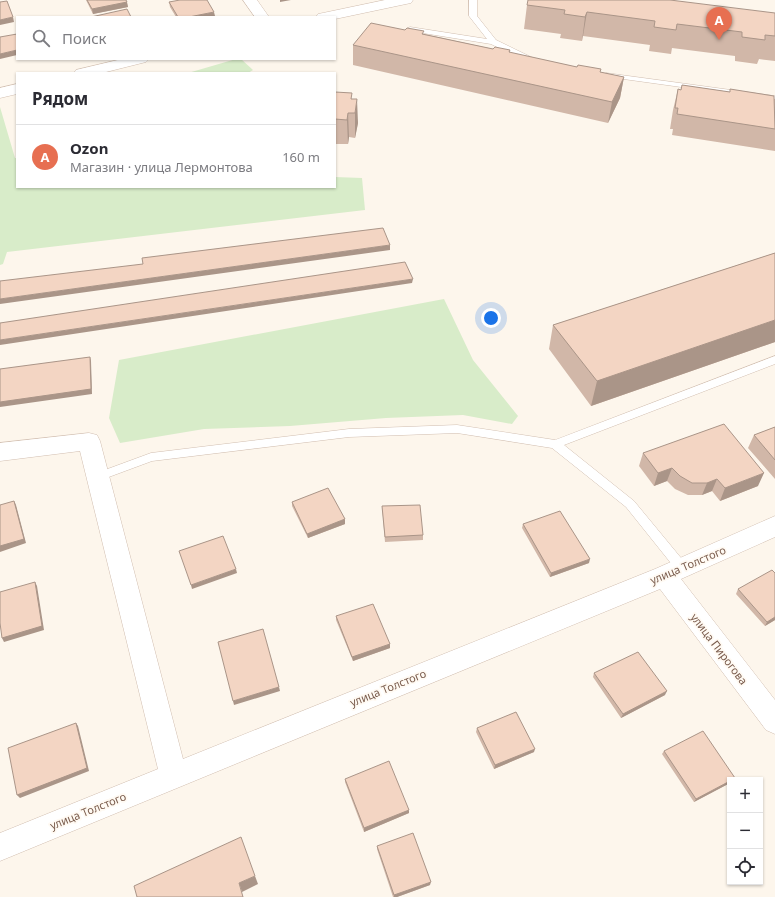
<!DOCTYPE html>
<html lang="ru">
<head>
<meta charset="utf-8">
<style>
  body { margin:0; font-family:"Noto Sans",sans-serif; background:#f7f7f7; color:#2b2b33 }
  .controls { position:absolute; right:12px; bottom:12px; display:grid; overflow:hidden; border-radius:0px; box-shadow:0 1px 3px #0004 }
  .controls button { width:36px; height:36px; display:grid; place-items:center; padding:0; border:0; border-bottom:1px solid #e1e1e2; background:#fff; color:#2b2b33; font:20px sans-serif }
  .you { position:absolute; left:491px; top:318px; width:14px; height:14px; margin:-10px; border:3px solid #fff; border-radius:50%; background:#1a73e8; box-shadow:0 0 0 6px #1a73e833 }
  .badge { display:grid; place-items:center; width:26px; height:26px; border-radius:50%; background:#e76f51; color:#fff; font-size:13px; font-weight:700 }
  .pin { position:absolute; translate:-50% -33px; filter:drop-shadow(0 1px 2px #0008) }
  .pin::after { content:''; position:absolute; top:21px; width:14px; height:12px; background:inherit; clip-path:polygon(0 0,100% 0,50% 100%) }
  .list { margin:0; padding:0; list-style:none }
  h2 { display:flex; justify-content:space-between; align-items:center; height:52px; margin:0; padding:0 16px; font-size:17px }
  h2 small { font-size:13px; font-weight:400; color:#7c7c81 }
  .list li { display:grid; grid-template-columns:26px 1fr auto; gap:12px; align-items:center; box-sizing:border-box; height:64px; padding:0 16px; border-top:1px solid #e1e1e2 }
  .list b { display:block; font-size:15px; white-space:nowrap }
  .list p { margin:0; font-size:13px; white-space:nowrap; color:#7c7c81 }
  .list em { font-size:13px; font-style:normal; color:#7c7c81 }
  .icon { flex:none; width:22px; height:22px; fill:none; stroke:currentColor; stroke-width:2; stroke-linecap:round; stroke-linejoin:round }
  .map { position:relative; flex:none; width:775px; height:897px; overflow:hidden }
  .search { position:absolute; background:#fff; box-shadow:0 1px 3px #0004; left:16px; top:16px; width:320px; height:44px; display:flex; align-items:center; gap:10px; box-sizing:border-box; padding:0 14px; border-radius:0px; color:#7c7c81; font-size:15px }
  .panel { position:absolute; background:#fff; box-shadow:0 1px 3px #0004; left:16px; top:72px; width:320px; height:116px; border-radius:0px }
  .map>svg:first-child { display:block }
  .green { fill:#d8ecc9 }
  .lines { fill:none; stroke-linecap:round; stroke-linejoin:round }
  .lane-casing { stroke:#d1beb0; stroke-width:1 }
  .street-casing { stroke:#d1beb0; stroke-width:1 }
  .lane { fill:#fff; fill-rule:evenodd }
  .street { fill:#fff; fill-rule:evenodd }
  .wall { fill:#d1b7a8 }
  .shaded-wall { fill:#aa9588 }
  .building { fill:#f3d5c3; stroke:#aa9588 }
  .labels { text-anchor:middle; stroke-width:3.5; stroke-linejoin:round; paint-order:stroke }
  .street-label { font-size:11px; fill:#7a5c4d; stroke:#fffaf3 }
</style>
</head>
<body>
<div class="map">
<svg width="775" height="897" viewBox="0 0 775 897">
  <rect width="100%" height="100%" fill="#fdf6ec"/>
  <path class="green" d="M 236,59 L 241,59 L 253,70 L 248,73 L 188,73 Z
    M 0,107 L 15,158 L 17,158 L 17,187 L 335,187 L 335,177 L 362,178 L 365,210 L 7,252 L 3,264 L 0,265 Z
    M 444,299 L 473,360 L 518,416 L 512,424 L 463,415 L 386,418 L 290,426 L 204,429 L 120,443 L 109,418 L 119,360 Z"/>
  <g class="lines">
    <defs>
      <path id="lane" d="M 469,0 L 477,0 L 477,16 L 496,40 L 533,58 L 533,62 L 527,62 L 491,44 L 410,31 L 406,29 L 410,27 L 487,39 L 469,16 Z
        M 606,73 L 775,96 L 775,100 L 609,77 L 605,75 Z
        M 775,356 L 775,364 L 564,445 L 634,501 L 686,564 L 688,568 L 686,572 L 682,573 L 678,572 L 626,507 L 552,448 L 457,433 L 349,437 L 152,461 L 98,481 L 94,480 L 92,477 L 94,474 L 151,453 L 349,429 L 457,425 L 555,440 Z"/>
      <path id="street" d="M 243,0 L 257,0 L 269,17 L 255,17 Z
        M 385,0 L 413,0 L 411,3 L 406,4 L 335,19 L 335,17 L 316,17 L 318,14 L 323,13 Z
        M 122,59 L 149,59 L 146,62 L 102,73 L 74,73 L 76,70 Z
        M 17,84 L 17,94 L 0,98 L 0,88 Z
        M 89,433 L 97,435 L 100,441 L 183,759 L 655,569 L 775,516 L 775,537 L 681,579 L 775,700 L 775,734 L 766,730 L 660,589 L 0,861 L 0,833 L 158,769 L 80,451 L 0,461 L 0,443 Z"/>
    </defs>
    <use href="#lane" class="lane-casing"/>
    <use href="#street" class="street-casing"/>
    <use href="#lane" class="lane"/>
    <use href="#street" class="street"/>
  </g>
  <path class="wall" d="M 86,0 L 126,0 L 128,7 L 93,14 Z
    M 169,2 L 215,16 L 211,17 L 176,17 L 170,7 Z
    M 527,5 L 775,13 L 775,61 L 759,59 L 757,64 L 735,61 L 735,56 L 672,48 L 671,54 L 649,51 L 650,45 L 583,36 L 582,41 L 560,38 L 561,34 L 524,29 Z
    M 424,34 L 493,49 L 510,50 L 510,53 L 624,77 L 620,98 L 608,123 L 353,65 L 353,45 Z
    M 682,85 L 730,92 L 730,89 L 775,99 L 775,151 L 672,135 L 673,129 L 670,129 L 673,110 L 678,89 L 681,90 Z
    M 335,92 L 352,99 L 358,123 L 355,138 L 349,137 L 348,144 L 335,144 Z
    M 775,253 L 775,342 L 591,406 L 549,349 L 553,325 Z
    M 775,427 L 775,479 L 748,448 L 754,435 Z
    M 643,453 L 758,486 L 720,501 L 712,491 L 702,495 L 688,495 L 675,489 L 667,481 L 654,486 L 639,466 Z
    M 292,502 L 345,524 L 308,538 L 292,506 Z
    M 382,506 L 423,535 L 423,540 L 385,542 Z
    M 523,524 L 589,563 L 550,577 L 522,528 Z
    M 775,573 L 775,620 L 765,626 L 736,594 L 738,589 Z
    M 336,616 L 390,644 L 390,648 L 353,661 L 336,620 Z
    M 594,673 L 665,695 L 621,718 L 593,677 Z
    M 477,728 L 534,752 L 494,769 L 476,732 Z
    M 664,751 L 735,778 L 734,780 L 730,780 L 730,783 L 694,802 L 662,754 Z
    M 345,779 L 409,813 L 364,832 L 345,782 Z
    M 377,846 L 430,885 L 397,897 L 393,897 L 377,849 Z"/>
  <path class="shaded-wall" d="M 280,0 L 291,0 L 280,2 Z
    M 127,2 L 128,7 L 93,14 L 92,9 Z
    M 214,12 L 215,16 L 211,17 L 189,17 Z
    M 587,12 L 583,36 L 582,41 L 585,17 Z
    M 13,17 L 14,22 L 0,25 L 0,20 Z
    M 17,50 L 17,55 L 0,59 L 0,54 Z
    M 624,77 L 620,98 L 608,123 L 612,102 Z
    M 357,99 L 358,123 L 355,138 L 355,113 Z
    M 348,113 L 349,137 L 348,144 L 347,120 Z
    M 390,245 L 390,250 L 0,304 L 0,299 Z
    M 413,279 L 412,283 L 0,345 L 0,340 Z
    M 775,320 L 775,342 L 591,406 L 597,381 Z
    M 90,357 L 91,361 L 92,394 L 0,407 L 0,402 Z
    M 672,468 L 667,481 L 654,486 L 658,473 Z
    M 764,473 L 758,486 L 720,501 L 725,488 Z
    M 717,479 L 712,491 L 702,495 L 707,483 Z
    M 14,501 L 16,505 L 26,543 L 0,552 L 0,546 Z
    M 345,519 L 345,524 L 308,538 L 307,534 Z
    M 590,559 L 589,563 L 550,577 L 551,573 Z
    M 236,569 L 237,573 L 192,589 L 191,585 Z
    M 35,582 L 37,586 L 44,630 L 4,642 L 2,638 Z
    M 775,617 L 775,620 L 765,626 L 767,622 Z
    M 390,644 L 390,648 L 353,661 L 352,657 Z
    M 279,687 L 280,691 L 234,705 L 233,701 Z
    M 667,691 L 665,695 L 621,718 L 623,714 Z
    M 76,723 L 78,726 L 89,771 L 20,798 L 17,795 Z
    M 535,749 L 534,752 L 494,769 L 495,765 Z
    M 730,781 L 730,783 L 694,802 L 696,799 Z
    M 409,810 L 409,813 L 364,832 L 364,828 Z
    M 255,876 L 258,884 L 242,892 L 239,883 Z
    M 431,882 L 430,885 L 397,897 L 394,897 L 394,895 Z"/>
  <path class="building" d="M 87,0 L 126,0 L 127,2 L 92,9 Z
    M 180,0 L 207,0 L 214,12 L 189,17 L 178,17 L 169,2 Z
    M 528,0 L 670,0 L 775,13 L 775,36 L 765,35 L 765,40 L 742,37 L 742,32 L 677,24 L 676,30 L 654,27 L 655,21 L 587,12 L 585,17 L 564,14 L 565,10 L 527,5 Z
    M 7,1 L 13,17 L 0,20 L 0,2 Z
    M 127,9 L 131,17 L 91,17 Z
    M 371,23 L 405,30 L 407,28 L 424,31 L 422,34 L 493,49 L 495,47 L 510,50 L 509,52 L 577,67 L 578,65 L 601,69 L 600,72 L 624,77 L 612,102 L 353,45 Z
    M 17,34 L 17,50 L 0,54 L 0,37 Z
    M 682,85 L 730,92 L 730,89 L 774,96 L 775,129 L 677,114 L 678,108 L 675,108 L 678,89 L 681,90 Z
    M 335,92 L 352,93 L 351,99 L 357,99 L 355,113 L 348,113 L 347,120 L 335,119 Z
    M 383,228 L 390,245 L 0,299 L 0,281 L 143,264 L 142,258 Z
    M 775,253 L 775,320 L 597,381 L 553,325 Z
    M 405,262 L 413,279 L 0,340 L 0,323 Z
    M 90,357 L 91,389 L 0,402 L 0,369 Z
    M 724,424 L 764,473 L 725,488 L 717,479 L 707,483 L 692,483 L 680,476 L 672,468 L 658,473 L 643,453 Z
    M 775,427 L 775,460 L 754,435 Z
    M 328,488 L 345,519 L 307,534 L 292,502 Z
    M 14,501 L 24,539 L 0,546 L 0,505 Z
    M 420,505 L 423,535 L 385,537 L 382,506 Z
    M 560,511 L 590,559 L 551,573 L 523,524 Z
    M 223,536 L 236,569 L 191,585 L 179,551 Z
    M 772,570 L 775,573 L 775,617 L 767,622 L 738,589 Z
    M 35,582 L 42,626 L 2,638 L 0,623 L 0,592 Z
    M 373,604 L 390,644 L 352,657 L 336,616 Z
    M 263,629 L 279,687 L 233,701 L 218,642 Z
    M 638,652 L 667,691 L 623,714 L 594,673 Z
    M 516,712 L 535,749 L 495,765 L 477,728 Z
    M 76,723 L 87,768 L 17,795 L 8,748 Z
    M 703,731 L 735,778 L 730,780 L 730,781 L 696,799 L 664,751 Z
    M 389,761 L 409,810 L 364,828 L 345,779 Z
    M 413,833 L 431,882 L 394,895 L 377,846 Z
    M 241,837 L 255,876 L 239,883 L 243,897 L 137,897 L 134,886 Z"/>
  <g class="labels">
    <g class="street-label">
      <text transform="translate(688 565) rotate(-23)" y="4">улица Толстого</text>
      <text transform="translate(719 649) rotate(53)" y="4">улица Пирогова</text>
      <text transform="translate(388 688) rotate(-22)" y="4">улица Толстого</text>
      <text transform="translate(88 811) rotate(-22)" y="4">улица Толстого</text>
    </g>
  </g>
</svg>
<div class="controls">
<button>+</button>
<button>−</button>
<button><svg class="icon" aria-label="locate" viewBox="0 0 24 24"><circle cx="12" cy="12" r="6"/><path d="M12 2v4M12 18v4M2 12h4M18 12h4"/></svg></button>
</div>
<div class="you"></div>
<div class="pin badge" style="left:719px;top:40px">A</div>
<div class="search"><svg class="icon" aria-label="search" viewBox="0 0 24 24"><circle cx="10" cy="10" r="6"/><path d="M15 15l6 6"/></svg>Поиск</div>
<section class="panel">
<h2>Рядом<small></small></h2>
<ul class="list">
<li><span class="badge">A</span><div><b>Ozon</b><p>Магазин · улица Лермонтова</p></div><em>160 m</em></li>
</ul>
</section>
</div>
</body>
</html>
